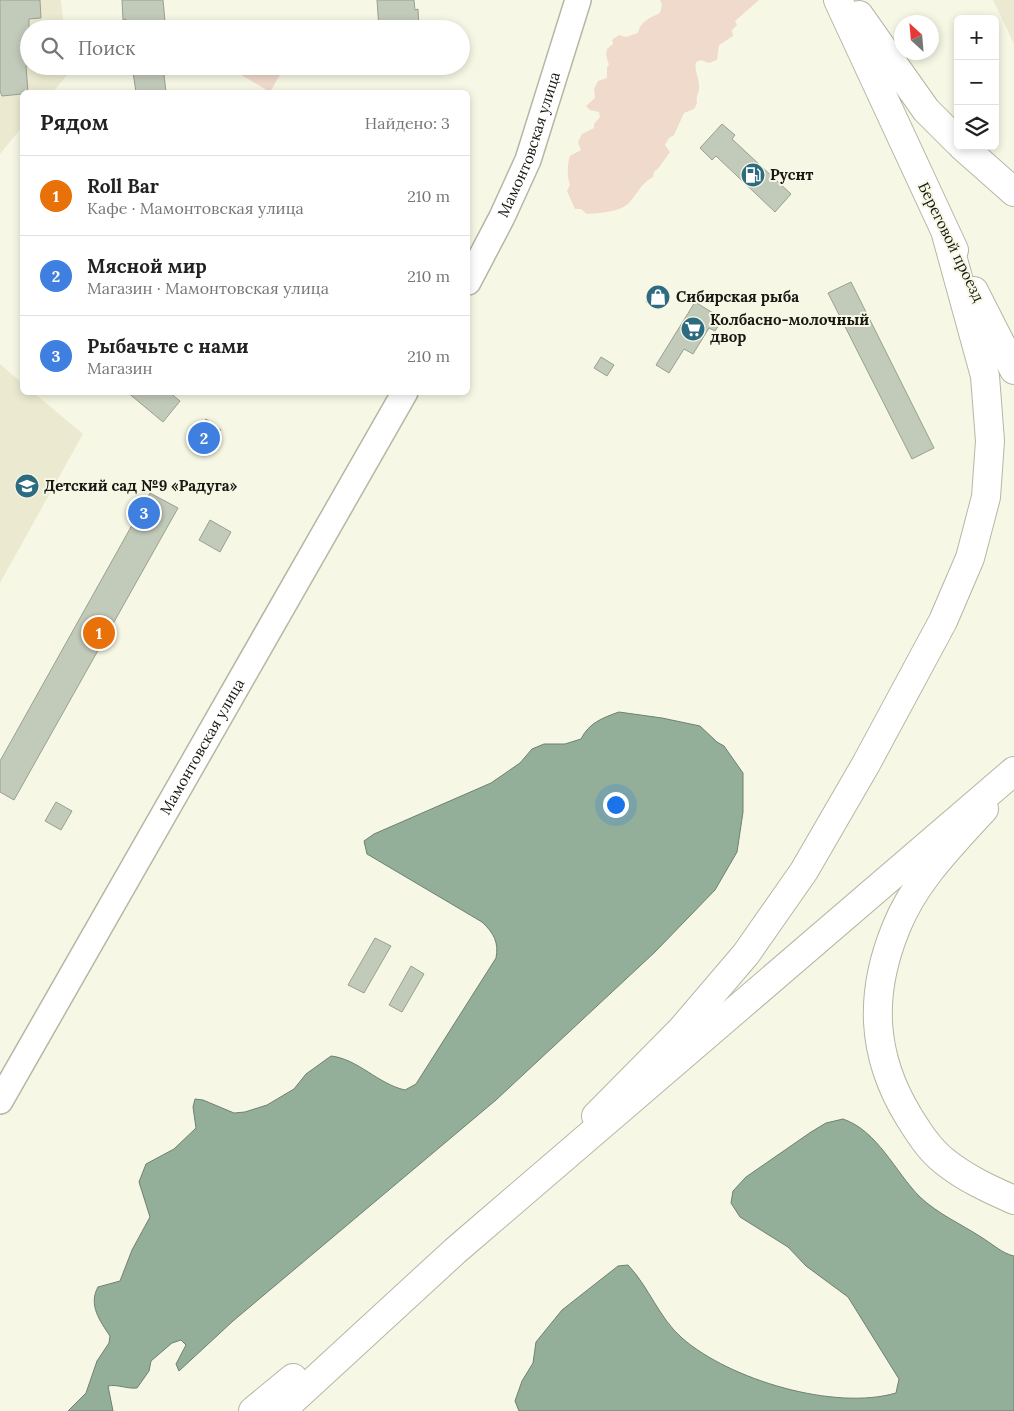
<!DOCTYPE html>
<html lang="ru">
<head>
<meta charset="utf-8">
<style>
  body { margin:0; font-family:Lora,serif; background:#f6f6f6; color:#222 }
  .controls { position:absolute; right:15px; top:15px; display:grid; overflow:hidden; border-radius:8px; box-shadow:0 2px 8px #0003 }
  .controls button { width:45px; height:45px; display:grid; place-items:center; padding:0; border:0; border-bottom:1px solid #e0e0e0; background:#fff; color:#222; font:25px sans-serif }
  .compass { position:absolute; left:894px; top:15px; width:45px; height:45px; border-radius:50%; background:#fff; box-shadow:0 2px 8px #0003; rotate:334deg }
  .you { position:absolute; left:615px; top:804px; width:18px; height:18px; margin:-12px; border:4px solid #fff; border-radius:50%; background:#1a73e8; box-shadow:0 0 0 8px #1a73e833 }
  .badge { display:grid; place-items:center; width:32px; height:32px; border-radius:50%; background:#d93025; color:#fff; font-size:16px; font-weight:700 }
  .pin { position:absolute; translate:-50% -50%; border:2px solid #fff; box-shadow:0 1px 5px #0006 }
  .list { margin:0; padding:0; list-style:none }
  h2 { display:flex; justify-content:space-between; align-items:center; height:65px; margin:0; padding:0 20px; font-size:21px }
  h2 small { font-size:16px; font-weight:400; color:#767676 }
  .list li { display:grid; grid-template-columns:32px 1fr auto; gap:15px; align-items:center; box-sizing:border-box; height:80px; padding:0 20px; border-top:1px solid #e0e0e0 }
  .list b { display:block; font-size:19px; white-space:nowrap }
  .list p { margin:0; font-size:16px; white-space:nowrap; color:#767676 }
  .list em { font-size:16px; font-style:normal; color:#767676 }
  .icon { flex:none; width:28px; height:28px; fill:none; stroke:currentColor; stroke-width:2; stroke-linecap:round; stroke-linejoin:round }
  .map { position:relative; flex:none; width:1014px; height:1411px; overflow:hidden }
  .search { position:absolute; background:#fff; box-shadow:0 2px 8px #0003; left:20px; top:20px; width:450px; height:55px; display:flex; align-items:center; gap:12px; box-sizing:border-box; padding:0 18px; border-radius:28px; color:#767676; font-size:19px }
  .panel { position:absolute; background:#fff; box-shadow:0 2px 8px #0003; left:20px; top:90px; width:450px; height:305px; border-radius:8px }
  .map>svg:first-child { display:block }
  .built { fill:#ebead1 }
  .green { fill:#efdacb }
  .water { fill:#93af9a; stroke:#6e8171 }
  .building { fill:#c2caba; stroke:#99a091 }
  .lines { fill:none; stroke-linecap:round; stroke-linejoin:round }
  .tertiary-casing { stroke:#b6b6a5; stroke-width:28 }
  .primary-casing { stroke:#b6b6a5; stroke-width:30 }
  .trunk-casing { stroke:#b6b6a5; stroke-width:30 }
  .tertiary { stroke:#fff; stroke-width:25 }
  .primary { stroke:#fff; stroke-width:28 }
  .trunk { stroke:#fff; stroke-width:28 }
  .labels { text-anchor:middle; stroke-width:4; stroke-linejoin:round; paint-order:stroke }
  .street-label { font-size:15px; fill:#181711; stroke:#f7f7e5 }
  .poi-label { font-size:15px; font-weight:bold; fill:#181711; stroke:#f7f7e5; text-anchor:start }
</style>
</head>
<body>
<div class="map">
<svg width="1014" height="1411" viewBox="0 0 1014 1411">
  <rect width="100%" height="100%" fill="#f7f7e5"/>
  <path class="built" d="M 0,0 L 61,0 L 64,29 L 29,29 L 29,66 L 67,66 L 67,75 L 53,92 L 22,92 L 22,127 L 0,154 Z
    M 993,0 L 1014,0 L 1014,44 Z
    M 0,364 L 22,383 L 22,392 L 34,393 L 83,434 L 0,583 Z"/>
  <path class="green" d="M 660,0 L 759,0 L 735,21 L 737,25 L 732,30 L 733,36 L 719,45 L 717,60 L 709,63 L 701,60 L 696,62 C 694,72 699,76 699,86 C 700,93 695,96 697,103 L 694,109 L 684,113 L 674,135 L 669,138 L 665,145 L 670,152 C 664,159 661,167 654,172 L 653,177 C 642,182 637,194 629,203 C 620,212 599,213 587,214 L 581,209 L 575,209 L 567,191 L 570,185 C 567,177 567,164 570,156 L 581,150 L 578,142 L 582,134 L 594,128 L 594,124 L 600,117 L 599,112 L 590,110 L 586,106 L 595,98 L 594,89 L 598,81 L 607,78 L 607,67 L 609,65 L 606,55 L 607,49 L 613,44 L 612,40 L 619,35 L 626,37 L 638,33 C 640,21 650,18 660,13 L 662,5 Z
    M 242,66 L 285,66 L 270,92 L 238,73 Z"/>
  <path class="water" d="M 619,712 L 662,718 L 700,726 L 717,742 L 724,746 L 743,773 L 743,812 L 737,852 L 715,890 L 655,952 L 496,1100 L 233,1321 L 179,1371 L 176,1364 L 186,1345 L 181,1340 L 172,1343 L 151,1361 L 149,1371 L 137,1388 C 126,1389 118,1384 108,1386 L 113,1411 L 68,1411 L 86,1393 L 97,1361 L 109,1343 L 110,1336 C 100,1321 88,1305 98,1287 L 120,1281 L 132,1250 L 150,1217 L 139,1182 L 146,1164 L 174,1149 L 196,1128 L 193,1107 L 195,1099 L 203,1100 L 234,1113 L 245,1112 L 267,1105 L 294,1089 L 306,1074 L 331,1056 C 358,1059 378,1084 405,1090 L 416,1084 L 496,958 C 499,943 494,933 482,922 L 367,854 L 364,841 L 374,834 L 491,783 L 520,763 L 532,749 L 544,744 L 565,744 L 581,739 C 589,723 602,718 619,712 Z
    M 843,1119 C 878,1131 895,1172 920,1197 C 938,1214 961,1224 981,1237 C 991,1243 1003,1254 1014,1256 L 1014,1411 L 519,1411 L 515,1401 L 522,1381 L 533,1363 L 536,1342 L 562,1310 L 618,1266 L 628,1265 C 649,1287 659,1318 682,1338 C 730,1380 835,1411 896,1393 L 899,1379 L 848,1297 L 806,1266 L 788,1247 L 740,1217 L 731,1203 L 733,1191 L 746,1177 L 811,1132 L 826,1123 Z"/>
  <path class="building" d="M 0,0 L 40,0 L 41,18 L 29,19 L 29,66 L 26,66 L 28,92 L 22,92 L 22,94 L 2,96 L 0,91 Z
    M 122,0 L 163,0 L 165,21 L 161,22 L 162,29 L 131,29 L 131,26 L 127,26 L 126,19 L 123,20 Z
    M 377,0 L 414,0 L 415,10 L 418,9 L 419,29 L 379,29 Z
    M 132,66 L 163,66 L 166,92 L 136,92 Z
    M 722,124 L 735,135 L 732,139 L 791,194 L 775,212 L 716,156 L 712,160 L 700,148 Z
    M 851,282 L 934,448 L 912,459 L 828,293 Z
    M 655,285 L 669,292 L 661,309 L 646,302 Z
    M 695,302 L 723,319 L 715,331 L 709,328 L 693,354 L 684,349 L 669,373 L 656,365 Z
    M 601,357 L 614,365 L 607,376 L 594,368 Z
    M 127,392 L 169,392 L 180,401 L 163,422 Z
    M 206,419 L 221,430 L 206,452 L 191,442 Z
    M 150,493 L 178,508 L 14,800 L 0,792 L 0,761 Z
    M 210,520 L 231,532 L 220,552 L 199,540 Z
    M 56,802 L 72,811 L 61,830 L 45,821 Z
    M 375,938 L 391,946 L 364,993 L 348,985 Z
    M 411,966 L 424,974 L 402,1012 L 389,1005 Z"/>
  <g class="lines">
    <defs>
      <g id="tertiary">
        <path id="s1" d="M 468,282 L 502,217 L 528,160 L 578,0"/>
        <path id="s2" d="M 0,1101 L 405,392"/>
      </g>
      <path id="primary" d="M 838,0 L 954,250
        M 859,15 L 926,110 L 958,142
        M 962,146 L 1014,192
        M 974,291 L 1014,370
        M 984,809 C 951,845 914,882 896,928 C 869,994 871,1055 909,1117 C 919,1133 929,1149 944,1161 C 965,1178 989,1189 1014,1200
        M 596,1116 L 682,1029 L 746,954 L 804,871 L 866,764 L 943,621 L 970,558 L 986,497 L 990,441 L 985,376 L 946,234"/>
      <path id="trunk" d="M 253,1411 L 293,1378
        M 281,1411 L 455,1251 L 1014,771"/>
    </defs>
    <use href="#tertiary" class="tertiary-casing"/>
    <use href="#primary" class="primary-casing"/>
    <use href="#trunk" class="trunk-casing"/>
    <use href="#tertiary" class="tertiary"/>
    <use href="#primary" class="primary"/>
    <use href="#trunk" class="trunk"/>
  </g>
  <defs>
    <symbol id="fuel-disc" viewBox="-11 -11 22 22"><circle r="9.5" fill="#2d6b81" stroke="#f7f7e5"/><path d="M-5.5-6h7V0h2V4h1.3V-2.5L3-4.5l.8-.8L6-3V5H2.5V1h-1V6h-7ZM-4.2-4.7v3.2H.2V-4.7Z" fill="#fff"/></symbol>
    <symbol id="shop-disc" viewBox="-11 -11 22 22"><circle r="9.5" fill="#2d6b81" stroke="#f7f7e5"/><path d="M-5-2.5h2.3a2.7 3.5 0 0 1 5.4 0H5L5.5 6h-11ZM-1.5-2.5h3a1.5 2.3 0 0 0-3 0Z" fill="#fff"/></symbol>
    <symbol id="supermarket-disc" viewBox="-11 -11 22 22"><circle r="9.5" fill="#2d6b81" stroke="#f7f7e5"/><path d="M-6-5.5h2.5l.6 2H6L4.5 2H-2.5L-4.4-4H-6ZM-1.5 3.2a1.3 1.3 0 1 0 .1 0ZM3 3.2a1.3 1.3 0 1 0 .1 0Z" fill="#fff"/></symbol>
    <symbol id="school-disc" viewBox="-11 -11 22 22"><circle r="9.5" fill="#2d6b81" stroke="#f7f7e5"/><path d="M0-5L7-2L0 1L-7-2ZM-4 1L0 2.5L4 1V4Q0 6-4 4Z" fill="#fff"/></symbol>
  </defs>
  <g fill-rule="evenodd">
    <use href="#fuel-disc" x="739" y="161" width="28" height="28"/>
    <use href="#shop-disc" x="644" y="283" width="28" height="28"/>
    <use href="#supermarket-disc" x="679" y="315" width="28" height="28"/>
    <use href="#school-disc" x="13" y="472" width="28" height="28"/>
  </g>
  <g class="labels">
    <g class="street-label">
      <text dy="5" stroke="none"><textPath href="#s1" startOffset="151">Мамонтовская улица</textPath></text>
      <text transform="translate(951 242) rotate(64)" y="5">Береговой проезд</text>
      <text dy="5" stroke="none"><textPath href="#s2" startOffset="408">Мамонтовская улица</textPath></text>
    </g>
    <g class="poi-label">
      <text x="770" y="180">Руснт</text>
      <text x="676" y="302">Сибирская рыба</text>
      <text x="710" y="325">Колбасно-молочный<tspan x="710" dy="17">двор</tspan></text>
      <text x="44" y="491">Детский сад №9 «Радуга»</text>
    </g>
  </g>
</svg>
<div class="controls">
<button>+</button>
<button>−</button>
<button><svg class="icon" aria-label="layers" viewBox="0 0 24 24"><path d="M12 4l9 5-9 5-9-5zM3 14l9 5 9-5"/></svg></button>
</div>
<svg class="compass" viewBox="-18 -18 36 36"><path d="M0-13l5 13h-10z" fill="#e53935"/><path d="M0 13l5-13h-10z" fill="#767676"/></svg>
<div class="you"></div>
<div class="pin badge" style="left:99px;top:633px;background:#e8710a">1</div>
<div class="pin badge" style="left:204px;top:438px;background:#3f7fe0">2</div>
<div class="pin badge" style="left:144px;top:513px;background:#3f7fe0">3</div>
<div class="search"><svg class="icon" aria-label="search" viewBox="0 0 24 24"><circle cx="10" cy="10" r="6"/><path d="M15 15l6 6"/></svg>Поиск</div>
<section class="panel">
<h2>Рядом<small>Найдено: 3</small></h2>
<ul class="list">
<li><span class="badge" style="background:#e8710a">1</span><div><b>Roll Bar</b><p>Кафе · Мамонтовская улица</p></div><em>210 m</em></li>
<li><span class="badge" style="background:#3f7fe0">2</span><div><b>Мясной мир</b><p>Магазин · Мамонтовская улица</p></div><em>210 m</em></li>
<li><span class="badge" style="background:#3f7fe0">3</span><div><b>Рыбачьте с нами</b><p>Магазин</p></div><em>210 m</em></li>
</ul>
</section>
</div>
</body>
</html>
